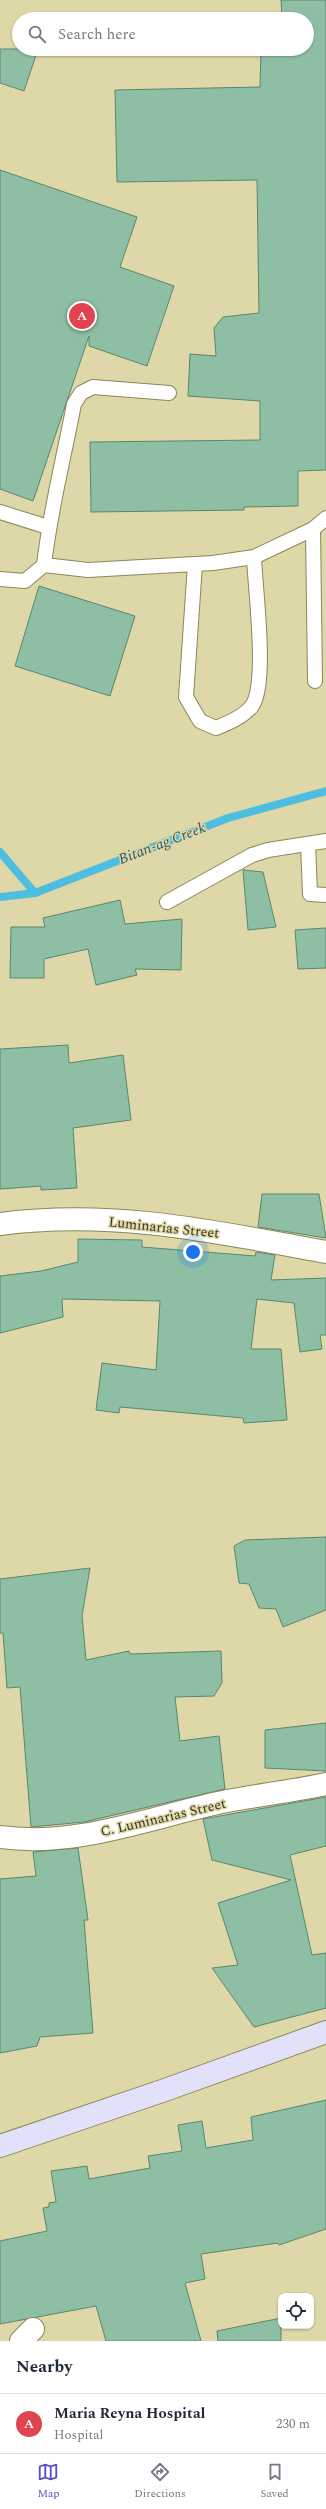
<!DOCTYPE html>
<html lang="en">
<head>
<meta charset="utf-8">
<style>
  body { margin:0; font-family:Spectral,serif; background:#f6f6f7; color:#1f2937 }
  .controls { position:absolute; right:12px; bottom:12px; display:grid; overflow:hidden; border-radius:8px; box-shadow:0 1px 3px #0004 }
  .controls button { width:36px; height:36px; display:grid; place-items:center; padding:0; border:0; border-bottom:1px solid #e0e1e3; background:#fff; color:#1f2937; font:20px sans-serif }
  .you { position:absolute; left:193px; top:1252px; width:14px; height:14px; margin:-10px; border:3px solid #fff; border-radius:50%; background:#1a73e8; box-shadow:0 0 0 6px #1a73e833 }
  .badge { display:grid; place-items:center; width:26px; height:26px; border-radius:50%; background:#564dc5; color:#fff; font-size:13px; font-weight:700 }
  .pin { position:absolute; translate:-50% -50%; border:2px solid #fff; box-shadow:0 1px 4px #0006 }
  .list { margin:0; padding:0; list-style:none }
  h2 { display:flex; justify-content:space-between; align-items:center; height:52px; margin:0; padding:0 16px; font-size:17px }
  h2 small { font-size:13px; font-weight:400; color:#747a83 }
  .list li { display:grid; grid-template-columns:26px 1fr auto; gap:12px; align-items:center; box-sizing:border-box; height:60px; padding:0 16px; border-top:1px solid #e0e1e3 }
  .list b { display:block; font-size:15px; white-space:nowrap }
  .list p { margin:0; font-size:13px; white-space:nowrap; color:#747a83 }
  .list em { font-size:13px; font-style:normal; color:#747a83 }
  .icon { flex:none; width:22px; height:22px; fill:none; stroke:currentColor; stroke-width:2; stroke-linecap:round; stroke-linejoin:round }
  .map { position:relative; flex:none; width:326px; height:2341px; overflow:hidden }
  .search { position:absolute; background:#fff; box-shadow:0 1px 3px #0004; left:12px; right:12px; top:12px; height:44px; display:flex; align-items:center; gap:10px; box-sizing:border-box; padding:0 14px; border-radius:22px; color:#747a83; font-size:15px }
  .sheet { height:112px; background:#fff }
  nav { display:flex; justify-content:space-around; align-items:center; box-sizing:border-box; height:56px; border-top:1px solid #e0e1e3; background:#fff; font-size:11px; color:#747a83 }
  nav a { display:grid; justify-items:center; gap:2px }
  nav .on { color:#564dc5 }
  .map>svg:first-child { display:block }
  .lines { fill:none; stroke-linecap:round; stroke-linejoin:round }
  .stream { stroke:#4dbedf; stroke-width:8 }
  .building { fill:#8ebfa5; stroke:#58876e }
  .lane-casing { stroke:#8d8659; stroke-width:16 }
  .street-casing { stroke:#8d8659; stroke-width:24 }
  .secondary-casing { stroke:#8d8659; stroke-width:24 }
  .lane { stroke:#fff; stroke-width:14 }
  .street { stroke:#fff; stroke-width:22 }
  .secondary { stroke:#e1e2fa; stroke-width:22 }
  .labels { text-anchor:middle; stroke-width:3; stroke-linejoin:round; paint-order:stroke }
  .street-label { font-size:14px; fill:#383522; stroke:#ded7a7 }
  .water-label { font-size:15px; font-style:italic; fill:#285766; stroke:#ded7a7 }
</style>
</head>
<body>
<div class="map">
<svg width="326" height="2341" viewBox="0 0 326 2341">
  <rect width="100%" height="100%" fill="#ded7a7"/>
  <g class="lines">
    <path class="stream" d="M 0,852 L 35,893
      M 0,897 L 35,893 L 228,818 L 326,791"/>
  </g>
  <path class="building" d="M 281,0 L 326,0 L 326,470 L 298,471 L 298,506 L 244,507 L 244,510 L 91,512 L 90,442 L 260,440 L 260,401 L 188,396 L 190,354 L 216,356 L 214,328 L 223,317 L 259,313 L 257,180 L 117,182 L 115,90 L 260,87 L 261,49 L 307,49 L 307,19 L 282,19 Z
    M 0,49 L 38,49 L 24,91 L 0,83 Z
    M 0,170 L 137,217 L 120,267 L 174,286 L 147,366 L 89,346 L 89,336 L 33,501 L 0,489 Z
    M 39,586 L 135,616 L 110,696 L 15,666 Z
    M 243,870 L 263,872 L 276,927 L 248,930 Z
    M 120,900 L 125,924 L 182,919 L 181,970 L 135,969 L 137,975 L 96,985 L 88,949 L 44,959 L 44,978 L 10,978 L 11,927 L 45,927 L 43,918 Z
    M 326,928 L 326,968 L 298,969 L 295,930 Z
    M 68,1045 L 69,1063 L 123,1055 L 131,1120 L 73,1128 L 77,1188 L 41,1190 L 41,1186 L 0,1189 L 0,1049 Z
    M 262,1194 L 319,1194 L 326,1238 L 258,1227 Z
    M 78,1239 L 142,1240 L 142,1247 L 255,1256 L 256,1252 L 275,1255 L 271,1280 L 326,1278 L 326,1335 L 320,1335 L 322,1349 L 300,1352 L 294,1303 L 257,1299 L 251,1349 L 281,1349 L 287,1420 L 244,1423 L 243,1418 L 120,1407 L 119,1413 L 96,1410 L 102,1363 L 156,1370 L 160,1301 L 62,1299 L 63,1317 L 0,1333 L 0,1276 L 41,1271 L 78,1262 Z
    M 326,1537 L 326,1610 L 283,1627 L 276,1609 L 259,1608 L 249,1584 L 239,1583 L 234,1546 L 245,1540 Z
    M 90,1568 L 82,1616 L 86,1660 L 129,1651 L 130,1654 L 221,1651 L 222,1683 L 214,1696 L 175,1697 L 180,1741 L 219,1736 L 225,1789 L 84,1822 L 31,1827 L 20,1687 L 7,1688 L 3,1633 L 0,1633 L 0,1579 Z
    M 326,1723 L 326,1771 L 265,1768 L 265,1730 Z
    M 326,1797 L 326,1846 L 290,1855 L 312,1955 L 326,1953 L 326,2008 L 254,2027 L 212,1968 L 238,1965 L 218,1903 L 291,1880 L 212,1860 L 203,1819 Z
    M 78,1848 L 88,1920 L 84,1920 L 93,2033 L 40,2037 L 37,2046 L 0,2053 L 0,1879 L 36,1876 L 33,1852 Z
    M 326,2100 L 326,2229 L 279,2245 L 278,2243 L 201,2254 L 205,2279 L 185,2283 L 201,2341 L 106,2341 L 96,2306 L 0,2324 L 0,2241 L 47,2231 L 43,2208 L 49,2207 L 49,2203 L 56,2202 L 51,2171 L 87,2166 L 89,2179 L 150,2168 L 148,2156 L 182,2151 L 178,2125 L 202,2121 L 206,2148 L 253,2140 L 251,2117 Z
    M 281,2318 L 281,2341 L 218,2341 L 217,2331 Z"/>
  <g class="lines">
    <defs>
      <path id="lane" d="M 0,512 L 48,527
        M 313,529 L 315,681
        M 195,564 L 186,697 L 200,721 L 216,728 C 228,723 243,717 252,706 C 268,683 255,588 254,557
        M 44,565 L 88,570 L 213,563 L 254,557 L 313,529 L 326,518
        M 0,579 L 25,581 L 44,565 C 50,511 64,457 74,404 L 81,393 L 93,387 L 169,393
        M 308,844 L 310,894 L 326,895
        M 167,902 L 252,855 L 268,850 L 326,841"/>
      <path id="street" d="M 0,1224 C 112,1209 217,1232 326,1252
        M 0,1837 C 77,1848 153,1816 227,1801 C 260,1795 293,1791 326,1784
        M 21,2341 L 33,2329"/>
      <path id="secondary" d="M 0,2146 L 165,2090 L 326,2032"/>
    </defs>
    <use href="#lane" class="lane-casing"/>
    <use href="#street" class="street-casing"/>
    <use href="#secondary" class="secondary-casing"/>
    <use href="#lane" class="lane"/>
    <use href="#street" class="street"/>
    <use href="#secondary" class="secondary"/>
  </g>
  <g class="labels">
    <g class="street-label">
      <text transform="translate(164 1227) rotate(6)" y="5">Luminarias Street</text>
      <text transform="translate(163 1817) rotate(-13)" y="5">C. Luminarias Street</text>
    </g>
    <g class="water-label">
      <text transform="translate(162 843) rotate(-21)" y="5">Bitan-ag Creek</text>
    </g>
  </g>
</svg>
<div class="controls">
<button><svg class="icon" aria-label="locate" viewBox="0 0 24 24"><circle cx="12" cy="12" r="6"/><path d="M12 2v4M12 18v4M2 12h4M18 12h4"/></svg></button>
</div>
<div class="you"></div>
<div class="pin badge" style="left:82px;top:316px;background:#e0444e">A</div>
<div class="search"><svg class="icon" aria-label="search" viewBox="0 0 24 24"><circle cx="10" cy="10" r="6"/><path d="M15 15l6 6"/></svg>Search here</div>
</div>
<section class="sheet">
<h2>Nearby<small></small></h2>
<ul class="list">
<li><span class="badge" style="background:#e0444e">A</span><div><b>Maria Reyna Hospital</b><p>Hospital</p></div><em>230 m</em></li>
</ul>
</section>
<nav>
<a class="on"><svg class="icon" aria-label="map" viewBox="0 0 24 24"><path d="M3 6l6-2 6 2 6-2v14l-6 2-6-2-6 2zM9 4v14M15 6v14"/></svg>Map</a>
<a><svg class="icon" aria-label="directions" viewBox="0 0 24 24"><path d="M12 3l9 9-9 9-9-9zM9 14v-3h6M13 9l2 2-2 2"/></svg>Directions</a>
<a><svg class="icon" aria-label="saved" viewBox="0 0 24 24"><path d="M7 4h10v16l-5-4-5 4z"/></svg>Saved</a>
</nav>
</body>
</html>
